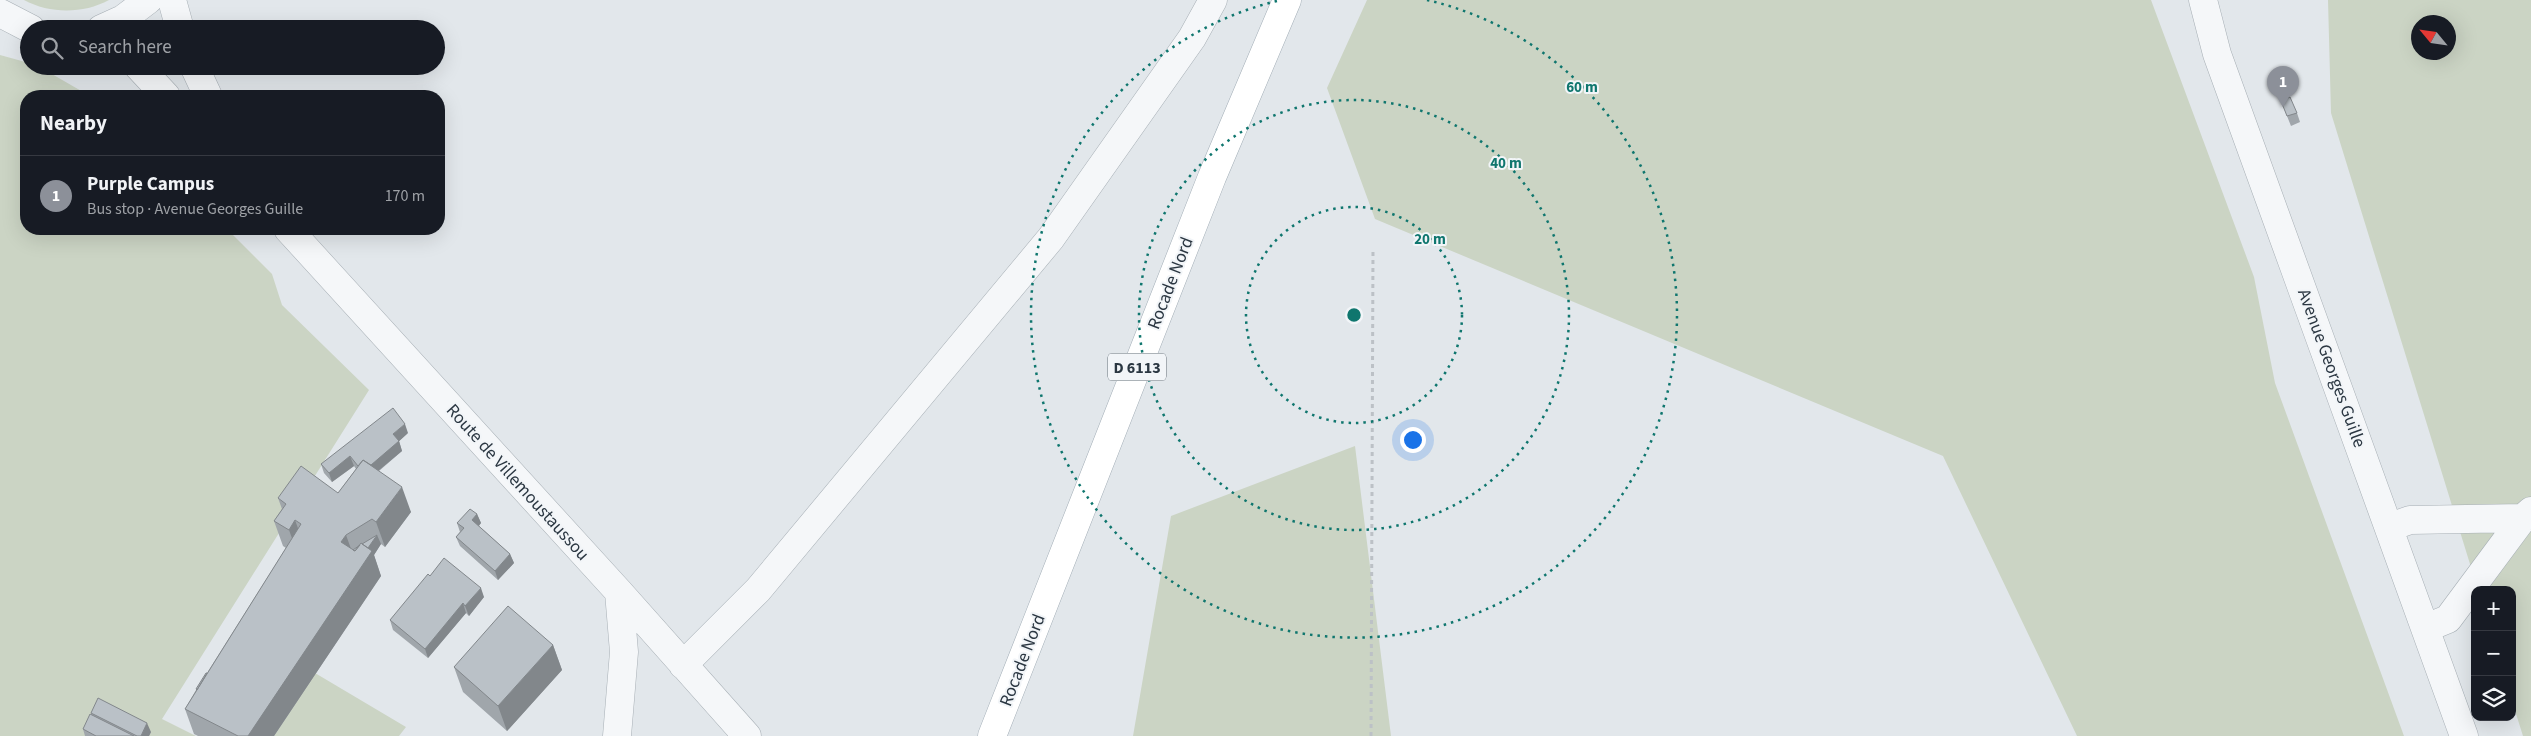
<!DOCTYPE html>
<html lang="en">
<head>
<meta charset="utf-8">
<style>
  body { margin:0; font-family:"Source Sans 3",sans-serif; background:#20242c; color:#f1f3f6 }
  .controls { position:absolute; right:15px; bottom:15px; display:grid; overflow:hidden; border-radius:10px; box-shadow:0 5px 20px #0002 }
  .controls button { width:45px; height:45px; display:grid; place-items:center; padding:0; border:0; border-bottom:1px solid #363941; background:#171b24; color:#f1f3f6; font:25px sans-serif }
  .compass { position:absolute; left:2411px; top:15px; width:45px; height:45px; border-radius:50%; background:#171b24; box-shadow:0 5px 20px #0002; rotate:299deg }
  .you { position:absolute; left:1412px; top:439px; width:18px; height:18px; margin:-12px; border:4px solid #fff; border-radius:50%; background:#1a73e8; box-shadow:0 0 0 8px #1a73e833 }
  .badge { display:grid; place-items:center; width:32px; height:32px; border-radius:50%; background:#8c9099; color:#fff; font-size:16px; font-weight:700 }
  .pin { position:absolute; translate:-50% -41px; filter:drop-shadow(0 1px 2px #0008) }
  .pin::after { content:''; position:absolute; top:26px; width:18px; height:15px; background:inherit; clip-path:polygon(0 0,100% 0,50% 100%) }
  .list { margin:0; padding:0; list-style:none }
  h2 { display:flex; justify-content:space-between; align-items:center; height:65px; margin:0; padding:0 20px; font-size:21px }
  h2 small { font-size:16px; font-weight:400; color:#9ea1a6 }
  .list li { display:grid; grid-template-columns:32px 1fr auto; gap:15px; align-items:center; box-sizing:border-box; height:80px; padding:0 20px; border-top:1px solid #363941 }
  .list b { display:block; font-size:19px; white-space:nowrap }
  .list p { margin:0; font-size:16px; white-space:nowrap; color:#9ea1a6 }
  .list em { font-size:16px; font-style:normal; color:#9ea1a6 }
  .icon { flex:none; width:28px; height:28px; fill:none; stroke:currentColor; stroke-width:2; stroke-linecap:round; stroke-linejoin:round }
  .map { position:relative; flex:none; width:2531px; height:736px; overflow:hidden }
  .search { position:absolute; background:#171b24; box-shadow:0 5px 20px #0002; left:20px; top:20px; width:425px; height:55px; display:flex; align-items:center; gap:12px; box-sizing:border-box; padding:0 18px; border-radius:28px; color:#9ea1a6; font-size:19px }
  .panel { position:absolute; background:#171b24; box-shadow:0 5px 20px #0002; left:20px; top:90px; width:425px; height:145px; border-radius:20px }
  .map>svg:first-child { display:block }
  .green { fill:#cbd4c4; fill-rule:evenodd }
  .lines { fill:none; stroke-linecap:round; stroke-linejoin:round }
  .minor-casing { stroke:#a7afb5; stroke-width:29 }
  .major-casing { stroke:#a2adb6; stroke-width:29 }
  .path { stroke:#bcc1c6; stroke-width:3; stroke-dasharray:4 4; stroke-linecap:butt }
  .minor { stroke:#f5f7f9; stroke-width:28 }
  .major { stroke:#fff; stroke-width:28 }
  .wall { fill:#a0a6ab }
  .shaded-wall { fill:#82878b }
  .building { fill:#bac1c7; stroke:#82878b }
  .ring { fill:none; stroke:#0f766e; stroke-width:2.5; stroke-dasharray:2.5 5 }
  .labels { text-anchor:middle; stroke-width:4; stroke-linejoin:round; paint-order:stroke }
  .shield { fill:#f2f5f8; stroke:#677079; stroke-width:1 }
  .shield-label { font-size:16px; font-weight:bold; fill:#2b3742 }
  .street-label { font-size:18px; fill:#2b3742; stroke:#f2f5f8 }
  .centre { fill:#0f766e; stroke:#f2f5f8; stroke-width:2.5 }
  .ring-label { font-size:15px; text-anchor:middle; font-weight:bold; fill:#0f766e; stroke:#f2f5f8; stroke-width:4; stroke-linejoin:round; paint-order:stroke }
</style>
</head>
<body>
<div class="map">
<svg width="2531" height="736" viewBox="0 0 2531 736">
  <rect width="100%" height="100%" fill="#e2e7eb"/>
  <path class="green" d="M 24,0 L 109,0 C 83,14 50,14 24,0 Z
    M 1367,0 L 2151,0 L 2254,277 L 2275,383 L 2404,736 L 2077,736 L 1943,456 L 1375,219 L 1327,88 Z
    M 2328,0 L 2531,0 L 2531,736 L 2523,736 L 2512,701 L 2512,590 L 2478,590 L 2331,113 ZM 2418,22 L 2448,22 L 2448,52 L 2418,52 Z
    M 0,55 L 29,63 L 29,66 L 38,66 L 90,96 L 26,96 L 26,229 L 227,229 L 272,274 L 282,305 L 369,390 L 162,719 L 196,736 L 0,736 Z
    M 1355,446 L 1391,736 L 1133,736 L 1171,516 Z
    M 315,673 L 406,727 L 399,736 L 274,736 Z"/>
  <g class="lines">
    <defs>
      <path id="minor" d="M 172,0 L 180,29
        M 2203,0 L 2217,54 L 2464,736
        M 0,13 L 31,29
        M 101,29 L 123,19 L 148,0
        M 138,66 L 166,96
        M 194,66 L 208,96
        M 288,229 L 619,592 L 747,736
        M 2390,527 L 2410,520 L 2523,518
        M 2426,628 L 2448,619 L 2523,518 L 2531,511
        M 683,665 L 758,590 L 1051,238 L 1192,38 L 1213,0
        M 617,736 L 624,652 L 619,592"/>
      <path id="major" d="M 992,736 L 1212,177 L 1287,0"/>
    </defs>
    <use href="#minor" class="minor-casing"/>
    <use href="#major" class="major-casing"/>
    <path class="path" d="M 1371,736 L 1373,249"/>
    <use href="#minor" class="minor"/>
    <use href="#major" class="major"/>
  </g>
  <path class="wall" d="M 2281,101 L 2297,113 L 2300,122 L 2291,126 Z
    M 408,433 L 399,441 L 402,451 L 379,471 L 411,512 L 385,547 L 381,544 L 374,555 L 381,576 L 274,736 L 198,736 L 194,734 L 185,709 L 196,690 L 196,689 L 207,673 L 286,548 L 283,546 L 274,521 L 282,509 L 278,498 L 338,493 L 356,469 L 354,466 L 332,482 L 324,473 L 321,464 Z
    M 477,514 L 481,523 L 479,526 L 510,554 L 514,563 L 498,580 L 460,546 L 456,537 L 460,532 L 457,523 Z
    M 430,576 L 484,597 L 469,616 L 466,613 L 428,658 L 393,630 L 390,620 Z
    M 553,645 L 562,670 L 507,731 L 463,692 L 454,667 Z
    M 91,713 L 151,732 L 149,736 L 85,736 L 83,729 L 91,715 Z"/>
  <path class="shaded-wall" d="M 405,424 L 408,433 L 396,444 L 393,434 Z
    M 399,441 L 402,451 L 366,481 L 362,472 Z
    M 350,456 L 354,466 L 332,482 L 329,473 Z
    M 402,487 L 411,512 L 385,547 L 376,522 Z
    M 477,514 L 481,523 L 476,529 L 472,520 Z
    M 295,520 L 304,545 L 298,555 L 289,530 Z
    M 346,535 L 355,560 L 341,542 Z
    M 377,535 L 381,544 L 374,555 L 381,576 L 274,736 L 248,736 L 357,564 Z
    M 510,554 L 514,563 L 498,580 L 495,571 Z
    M 481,588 L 484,597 L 469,616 L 465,606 Z
    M 463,603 L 466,613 L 428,658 L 425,649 Z
    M 553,645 L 562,670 L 507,731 L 498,706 Z
    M 147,723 L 151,732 L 149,736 L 141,736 Z"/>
  <path class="building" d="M 2290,97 L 2297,113 L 2287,116 L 2281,101 Z
    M 393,408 L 405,424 L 393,434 L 399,441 L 371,465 L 363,460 L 358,466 L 350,456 L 329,473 L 321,464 Z
    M 363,460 L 402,487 L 376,522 L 372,519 L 346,535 L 341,542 L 355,551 L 361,543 L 372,551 L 248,736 L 238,736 L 185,709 L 301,524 L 295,520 L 289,530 L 274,521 L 286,504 L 278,498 L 301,466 L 338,493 Z
    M 470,509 L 477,514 L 472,520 L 510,554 L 495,571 L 456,537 L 464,528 L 457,523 Z
    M 377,535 L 368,548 L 362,544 Z
    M 360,545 L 355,551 L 353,550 Z
    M 444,558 L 481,588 L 465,606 L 463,603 L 425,649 L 390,620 L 428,574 L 430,576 Z
    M 508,606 L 553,645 L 498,706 L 454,667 Z
    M 206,673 L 207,673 L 197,690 L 196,689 Z
    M 98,698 L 147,723 L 141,736 L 137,736 L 91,713 Z
    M 90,714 L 134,736 L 96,736 L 83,729 Z"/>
  <g class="ring">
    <circle cx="1354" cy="315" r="108"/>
    <circle cx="1354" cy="315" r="215"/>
    <path d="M1427 0A323 323 0 1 1 1281 0"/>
  </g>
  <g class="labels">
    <rect class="shield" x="1108" y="353.5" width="58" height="27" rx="4"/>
    <g class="shield-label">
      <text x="1137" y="373">D 6113</text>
    </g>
    <g class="street-label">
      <text transform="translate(1170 283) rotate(-69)" y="6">Rocade Nord</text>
      <text transform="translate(2332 368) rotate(70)" y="6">Avenue Georges Guille</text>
      <text transform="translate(518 482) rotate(48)" y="6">Route de Villemoustaussou</text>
      <text transform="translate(1022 660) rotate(-69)" y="6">Rocade Nord</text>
    </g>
  </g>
  <circle cx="1354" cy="315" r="8" class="centre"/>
  <g class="ring-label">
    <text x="1582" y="92">60 m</text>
    <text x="1506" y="168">40 m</text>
    <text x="1430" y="244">20 m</text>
  </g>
</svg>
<div class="controls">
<button>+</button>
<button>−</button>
<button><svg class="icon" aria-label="layers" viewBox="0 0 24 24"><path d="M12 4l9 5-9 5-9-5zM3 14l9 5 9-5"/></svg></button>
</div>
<svg class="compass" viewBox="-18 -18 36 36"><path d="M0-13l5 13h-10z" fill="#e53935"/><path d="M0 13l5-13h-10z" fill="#9ea1a6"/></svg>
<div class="you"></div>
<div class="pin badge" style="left:2283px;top:107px">1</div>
<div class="search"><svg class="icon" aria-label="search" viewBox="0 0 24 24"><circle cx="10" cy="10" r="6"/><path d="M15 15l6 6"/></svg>Search here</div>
<section class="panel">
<h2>Nearby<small></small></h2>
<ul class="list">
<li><span class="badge">1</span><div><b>Purple Campus</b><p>Bus stop · Avenue Georges Guille</p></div><em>170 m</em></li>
</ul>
</section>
</div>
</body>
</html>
